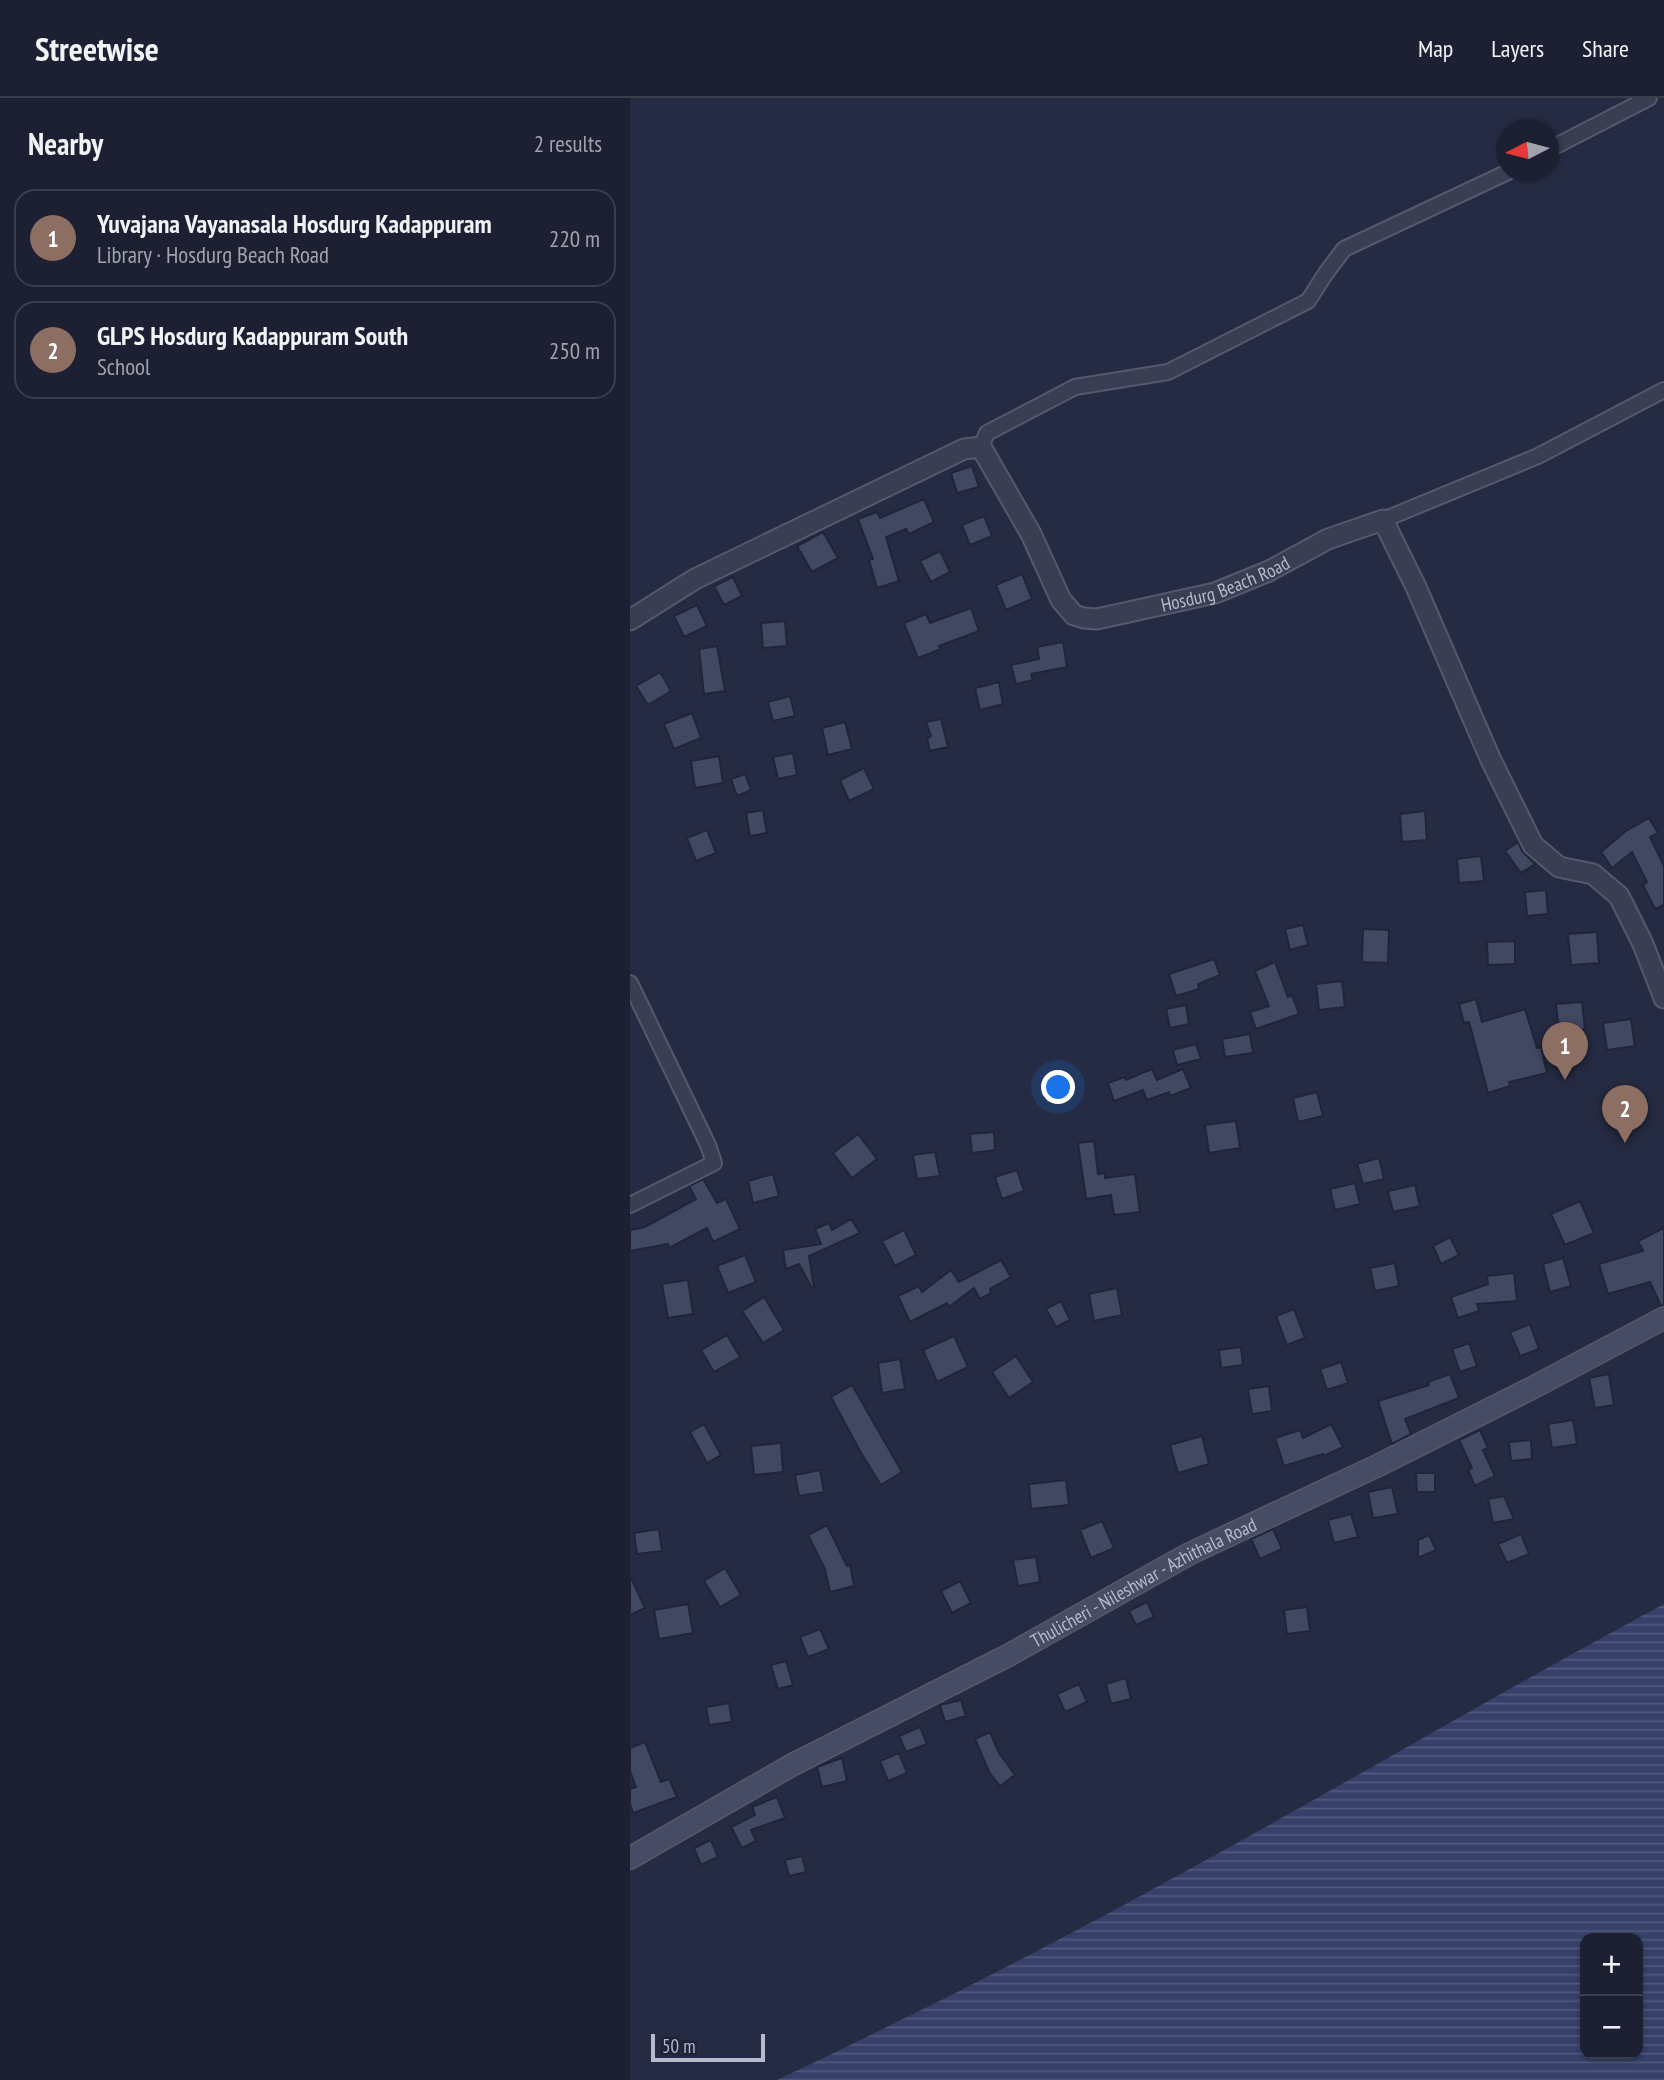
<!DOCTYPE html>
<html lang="en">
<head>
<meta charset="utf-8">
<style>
  body { margin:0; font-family:"PT Sans Narrow",sans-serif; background:#25283a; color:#f1f3f6 }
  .controls { position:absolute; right:21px; bottom:21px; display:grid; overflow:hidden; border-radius:14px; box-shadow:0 2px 5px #0004 }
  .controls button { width:63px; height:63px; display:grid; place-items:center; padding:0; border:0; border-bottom:2px solid #3a3e4d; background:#1c2032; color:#f1f3f6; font:35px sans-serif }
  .compass { position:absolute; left:866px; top:21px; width:63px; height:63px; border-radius:50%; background:#1c2032; box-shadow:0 2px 5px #0004; rotate:264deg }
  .scale { position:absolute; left:21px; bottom:18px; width:114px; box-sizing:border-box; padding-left:7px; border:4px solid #b6bacc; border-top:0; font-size:19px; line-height:24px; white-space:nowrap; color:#b6bacc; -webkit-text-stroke:5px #1e2337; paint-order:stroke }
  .you { position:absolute; left:429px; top:990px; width:24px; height:24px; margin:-18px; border:5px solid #fff; border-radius:50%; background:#1a73e8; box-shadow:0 0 0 10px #1a73e833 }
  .badge { display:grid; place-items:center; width:46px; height:46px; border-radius:50%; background:#8b9dfc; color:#fff; font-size:23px; font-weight:700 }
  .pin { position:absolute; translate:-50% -58px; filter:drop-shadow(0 2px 4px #0008) }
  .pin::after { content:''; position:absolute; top:37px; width:24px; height:21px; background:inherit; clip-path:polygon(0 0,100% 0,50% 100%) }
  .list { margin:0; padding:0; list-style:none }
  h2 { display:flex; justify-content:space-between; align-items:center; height:91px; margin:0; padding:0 28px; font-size:30px }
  h2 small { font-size:23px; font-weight:400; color:#a0a3ac }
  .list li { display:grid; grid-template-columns:46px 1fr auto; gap:21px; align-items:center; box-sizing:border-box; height:98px; margin:0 14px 14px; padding:0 14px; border:2px solid #3a3e4d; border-radius:21px }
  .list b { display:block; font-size:26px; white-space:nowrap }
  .list p { margin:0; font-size:23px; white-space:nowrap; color:#a0a3ac }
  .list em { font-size:23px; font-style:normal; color:#a0a3ac }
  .map { position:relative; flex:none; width:1034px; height:1982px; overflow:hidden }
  header { display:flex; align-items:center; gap:42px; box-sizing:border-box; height:98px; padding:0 35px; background:#1c2032; border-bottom:2px solid #3a3e4d }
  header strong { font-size:33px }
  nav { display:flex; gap:38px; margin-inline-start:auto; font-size:24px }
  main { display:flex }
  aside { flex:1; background:#1c2032 }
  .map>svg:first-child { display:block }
  .water { fill:url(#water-rules); fill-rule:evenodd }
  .building { fill:#414862; stroke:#202539; stroke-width:2 }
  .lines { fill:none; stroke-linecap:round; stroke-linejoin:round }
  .minor-casing { stroke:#54596c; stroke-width:18 }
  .tertiary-casing { stroke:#54596c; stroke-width:23 }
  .secondary-casing { stroke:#54596c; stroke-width:24 }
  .minor { stroke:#393e52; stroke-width:14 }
  .tertiary { stroke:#393e52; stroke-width:19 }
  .secondary { stroke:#474c65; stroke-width:21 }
  .labels { text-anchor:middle; stroke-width:5; stroke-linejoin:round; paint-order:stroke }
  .street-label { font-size:19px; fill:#b6bacc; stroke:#1e2337 }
</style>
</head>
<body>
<header>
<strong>Streetwise</strong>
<nav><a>Map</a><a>Layers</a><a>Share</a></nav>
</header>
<main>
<aside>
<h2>Nearby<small>2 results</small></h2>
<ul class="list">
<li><span class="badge" style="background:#8d6e63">1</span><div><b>Yuvajana Vayanasala Hosdurg Kadappuram</b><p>Library · Hosdurg Beach Road</p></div><em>220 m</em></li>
<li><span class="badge" style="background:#8d6e63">2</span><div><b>GLPS Hosdurg Kadappuram South</b><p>School</p></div><em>250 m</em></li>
</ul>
</aside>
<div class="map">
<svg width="1034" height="1982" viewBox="0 0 1034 1982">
  <defs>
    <pattern id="water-rules" width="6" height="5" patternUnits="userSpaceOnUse" patternTransform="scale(1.75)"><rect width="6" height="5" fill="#364068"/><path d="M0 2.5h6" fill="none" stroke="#515a7c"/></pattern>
  </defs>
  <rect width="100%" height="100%" fill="#252b42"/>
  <path class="water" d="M 1034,1506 L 1034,1982 L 147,1982 C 278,1920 407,1855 534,1785 C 702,1694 866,1596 1034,1506 ZM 955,1840 L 1008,1840 L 1008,1956 L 955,1956 Z"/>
  <path class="building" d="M 342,368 L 349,389 L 327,395 L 321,375 Z
    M 294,401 L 304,424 L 279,436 L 276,431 L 256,439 L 269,483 L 247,490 L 239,462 L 243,461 L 228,421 L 247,414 L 250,420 Z
    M 354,418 L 362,438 L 340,447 L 332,427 Z
    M 193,434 L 208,460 L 182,474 L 167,448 Z
    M 310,453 L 320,474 L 301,484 L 290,463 Z
    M 392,476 L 402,501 L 376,512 L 366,487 Z
    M 103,479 L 112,498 L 94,507 L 84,488 Z
    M 67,507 L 77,528 L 54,539 L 44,518 Z
    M 341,510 L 349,533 L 309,548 L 311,551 L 288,560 L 274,525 L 296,516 L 300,525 Z
    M 155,523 L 157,548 L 133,550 L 131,525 Z
    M 433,544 L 437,569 L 401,576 L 403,582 L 386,586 L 381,567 L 409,561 L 407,549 Z
    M 87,548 L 95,593 L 74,596 L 69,551 Z
    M 30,574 L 41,593 L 18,607 L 6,588 Z
    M 369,584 L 373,606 L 350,612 L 345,590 Z
    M 160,598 L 165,618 L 143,623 L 138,604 Z
    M 62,615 L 71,640 L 44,651 L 34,626 Z
    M 311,621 L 318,649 L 300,653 L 297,641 L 301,638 L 296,624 Z
    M 215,624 L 222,651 L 198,657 L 192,630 Z
    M 163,655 L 167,677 L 148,681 L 143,659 Z
    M 89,658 L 93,685 L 65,690 L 61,663 Z
    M 234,670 L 244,691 L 219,703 L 210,682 Z
    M 115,676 L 121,692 L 107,698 L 101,681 Z
    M 133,712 L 137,735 L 120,738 L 116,715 Z
    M 795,713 L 797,742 L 772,744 L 770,716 Z
    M 1019,720 L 1028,735 L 1020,739 L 1034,768 L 1034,807 L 1025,811 L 1013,787 L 1017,784 L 1002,754 L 982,770 L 971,754 L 996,733 Z
    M 77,732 L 86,755 L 66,763 L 57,740 Z
    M 888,744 L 892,753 L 905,766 L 891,775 L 875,753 Z
    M 851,758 L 854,783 L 829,785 L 827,761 Z
    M 916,792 L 918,816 L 897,818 L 895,794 Z
    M 673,827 L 678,847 L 660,852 L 655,831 Z
    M 733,831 L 759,832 L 758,865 L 732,864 Z
    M 967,834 L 969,865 L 941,867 L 938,836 Z
    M 885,843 L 885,866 L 858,867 L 857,844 Z
    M 584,861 L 590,877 L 568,886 L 569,891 L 546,898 L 539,876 Z
    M 645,864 L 658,899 L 662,897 L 669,916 L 626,931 L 620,914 L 639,908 L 625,873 Z
    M 712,883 L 715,909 L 689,912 L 686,886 Z
    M 846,901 L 852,924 L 895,911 L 907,950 L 911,949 L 917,975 L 879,984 L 880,988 L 858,995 L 839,924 L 834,925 L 829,906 Z
    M 952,904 L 955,931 L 929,933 L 926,906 Z
    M 556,907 L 559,926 L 540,930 L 536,911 Z
    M 1001,921 L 1005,948 L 977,952 L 973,925 Z
    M 620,936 L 623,955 L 595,959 L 592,941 Z
    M 566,946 L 571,961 L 547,967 L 543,952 Z
    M 522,971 L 527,982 L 553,971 L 561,990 L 540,998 L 539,994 L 517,1002 L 513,992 L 484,1003 L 478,985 L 495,979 L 496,982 Z
    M 435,978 L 439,1002 L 416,1006 L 413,981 Z
    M 687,994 L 693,1018 L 668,1024 L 663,1000 Z
    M 606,1023 L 610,1050 L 579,1055 L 575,1027 Z
    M 364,1034 L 365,1052 L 342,1055 L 340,1036 Z
    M 228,1036 L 247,1061 L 222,1080 L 203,1055 Z
    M 464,1043 L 468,1076 L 475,1075 L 475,1080 L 505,1076 L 510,1114 L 484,1117 L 481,1097 L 456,1101 L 448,1045 Z
    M 305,1054 L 310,1078 L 287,1081 L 283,1057 Z
    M 749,1060 L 754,1081 L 733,1086 L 727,1066 Z
    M 387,1072 L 394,1093 L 372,1101 L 365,1079 Z
    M 143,1076 L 149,1098 L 123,1105 L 118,1083 Z
    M 73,1081 L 87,1105 L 96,1101 L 110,1131 L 83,1144 L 77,1130 L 39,1150 L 38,1146 L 0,1153 L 0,1132 L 15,1129 L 66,1101 L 59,1088 Z
    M 725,1085 L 730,1106 L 705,1112 L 700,1091 Z
    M 785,1087 L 790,1108 L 763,1114 L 758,1093 Z
    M 950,1103 L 964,1135 L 935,1147 L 921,1116 Z
    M 221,1121 L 230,1135 L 179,1158 L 184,1190 L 182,1190 L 169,1166 L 156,1171 L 153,1152 L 191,1146 L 185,1131 L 199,1125 L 202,1132 Z
    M 1034,1130 L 1034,1207 L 1031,1208 L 1020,1184 L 978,1196 L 969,1166 L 1013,1153 L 1008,1143 Z
    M 274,1132 L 286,1157 L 265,1168 L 252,1143 Z
    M 820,1139 L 829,1157 L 811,1166 L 803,1148 Z
    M 115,1157 L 126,1184 L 98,1195 L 87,1168 Z
    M 933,1160 L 941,1188 L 920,1194 L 913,1166 Z
    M 371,1162 L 381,1179 L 360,1191 L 361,1195 L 350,1201 L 344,1190 L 319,1209 L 317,1205 L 280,1224 L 268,1198 L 289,1188 L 292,1194 L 321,1172 L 329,1184 Z
    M 765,1165 L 769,1188 L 745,1193 L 740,1170 Z
    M 884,1175 L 887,1203 L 847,1206 L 849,1213 L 828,1220 L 821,1199 L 858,1186 L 857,1178 Z
    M 58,1182 L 63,1216 L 38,1220 L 32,1186 Z
    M 487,1190 L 492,1217 L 464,1223 L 459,1196 Z
    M 134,1199 L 154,1232 L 133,1245 L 112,1213 Z
    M 431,1203 L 440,1222 L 426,1229 L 416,1211 Z
    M 664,1211 L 675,1240 L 657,1247 L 646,1218 Z
    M 900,1226 L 909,1251 L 890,1258 L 880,1234 Z
    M 97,1237 L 110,1259 L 84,1274 L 71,1252 Z
    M 324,1238 L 338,1269 L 307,1284 L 293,1252 Z
    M 839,1245 L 847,1268 L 830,1274 L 822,1251 Z
    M 611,1249 L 613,1267 L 591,1270 L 589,1252 Z
    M 386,1258 L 403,1284 L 379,1300 L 362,1274 Z
    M 270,1261 L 275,1291 L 252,1295 L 248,1265 Z
    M 711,1264 L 718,1285 L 697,1292 L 690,1271 Z
    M 820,1276 L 829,1300 L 775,1321 L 781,1336 L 762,1346 L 748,1303 L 799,1287 L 798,1284 Z
    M 979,1276 L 984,1307 L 965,1310 L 959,1280 Z
    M 222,1287 L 272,1374 L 251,1387 L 231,1355 L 201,1299 Z
    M 639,1288 L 642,1313 L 622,1316 L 618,1291 Z
    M 943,1322 L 947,1346 L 922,1350 L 918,1326 Z
    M 74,1326 L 91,1357 L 77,1365 L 60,1334 Z
    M 701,1326 L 713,1349 L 694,1358 L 693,1356 L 654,1368 L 645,1340 L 670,1332 L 673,1340 Z
    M 850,1332 L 858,1350 L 853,1352 L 865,1378 L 845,1388 L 838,1372 L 842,1370 L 829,1342 Z
    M 572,1338 L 579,1366 L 548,1375 L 540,1347 Z
    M 901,1342 L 902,1361 L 881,1363 L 879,1344 Z
    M 151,1345 L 153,1374 L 124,1377 L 121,1348 Z
    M 190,1372 L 194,1394 L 169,1398 L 165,1377 Z
    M 786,1375 L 805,1375 L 805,1394 L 787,1394 Z
    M 436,1382 L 439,1407 L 401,1411 L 399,1386 Z
    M 762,1389 L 768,1416 L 743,1420 L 738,1394 Z
    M 874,1398 L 884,1421 L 863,1425 L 858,1401 Z
    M 721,1416 L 728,1439 L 704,1445 L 698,1422 Z
    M 472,1423 L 484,1450 L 461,1460 L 450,1432 Z
    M 197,1427 L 217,1468 L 220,1467 L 224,1488 L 200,1494 L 195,1471 L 178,1437 Z
    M 29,1431 L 32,1453 L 7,1456 L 4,1435 Z
    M 643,1431 L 652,1451 L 630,1461 L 621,1441 Z
    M 891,1436 L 899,1456 L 877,1465 L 868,1446 Z
    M 799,1437 L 806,1452 L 788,1460 L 788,1442 Z
    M 406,1459 L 410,1484 L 388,1488 L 383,1462 Z
    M 95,1470 L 111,1497 L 90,1509 L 74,1483 Z
    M 0,1478 L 15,1510 L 0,1517 Z
    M 330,1483 L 341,1505 L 322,1515 L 311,1493 Z
    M 517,1504 L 524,1519 L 506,1527 L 499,1513 Z
    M 58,1506 L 63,1535 L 29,1541 L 24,1512 Z
    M 677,1509 L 680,1533 L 657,1536 L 654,1512 Z
    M 190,1531 L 199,1551 L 178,1559 L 170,1539 Z
    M 156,1563 L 163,1587 L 148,1591 L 141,1567 Z
    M 496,1580 L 501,1601 L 481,1606 L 476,1586 Z
    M 449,1586 L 457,1604 L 435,1614 L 427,1596 Z
    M 331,1602 L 336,1618 L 315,1624 L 310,1607 Z
    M 99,1605 L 102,1624 L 79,1627 L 76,1609 Z
    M 290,1629 L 297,1646 L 276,1654 L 269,1638 Z
    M 360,1634 L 369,1655 L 385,1677 L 370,1688 L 359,1674 L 345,1641 Z
    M 15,1644 L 31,1684 L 39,1681 L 47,1699 L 3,1715 L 0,1706 L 0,1691 L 6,1689 L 0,1673 L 0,1650 Z
    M 269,1655 L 277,1675 L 258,1683 L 250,1663 Z
    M 212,1660 L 217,1683 L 192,1689 L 187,1669 Z
    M 147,1699 L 155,1720 L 121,1732 L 126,1743 L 112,1750 L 101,1729 L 125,1717 L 122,1709 Z
    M 81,1742 L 88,1759 L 71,1767 L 64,1750 Z
    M 172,1758 L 176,1774 L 159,1778 L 155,1762 Z"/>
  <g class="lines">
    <defs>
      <path id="minor" d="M 918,52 L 1019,0
        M 351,349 L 357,335 L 445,289 L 538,274 L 678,203 L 696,175 L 714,151 L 878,74
        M 753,422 L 908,358 L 1034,292
        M 0,885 L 78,1047 L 84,1065 L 0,1107"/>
      <g id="tertiary">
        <path id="s1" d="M 0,522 L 65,481 L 334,351 L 351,349 L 401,436 L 431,502 L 444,517 L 454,520 L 467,521 L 585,495 L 639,473 L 698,441 L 753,422 L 786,489 L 860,660 L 903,747 L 929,769 L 963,776 L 989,798 L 1013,846 L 1034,900"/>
      </g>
      <g id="secondary">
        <path id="s2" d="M 0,1760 L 162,1667 L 379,1557 L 559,1456 L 749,1367 L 902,1290 L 1034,1220"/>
      </g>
    </defs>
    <use href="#minor" class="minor-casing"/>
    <use href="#tertiary" class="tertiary-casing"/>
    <use href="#secondary" class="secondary-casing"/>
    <use href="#minor" class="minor"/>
    <use href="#tertiary" class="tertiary"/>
    <use href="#secondary" class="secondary"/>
  </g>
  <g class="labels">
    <g class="street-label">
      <text dy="7" stroke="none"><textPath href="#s1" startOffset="742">Hosdurg Beach Road</textPath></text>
      <text dy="7" stroke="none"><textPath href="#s2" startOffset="583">Thulicheri - Nileshwar - Azhithala Road</textPath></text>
    </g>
  </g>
</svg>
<div class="controls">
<button>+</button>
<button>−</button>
</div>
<svg class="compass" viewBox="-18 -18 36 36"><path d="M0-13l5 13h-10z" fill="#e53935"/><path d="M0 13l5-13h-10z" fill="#a0a3ac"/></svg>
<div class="scale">50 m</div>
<div class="you"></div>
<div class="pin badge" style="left:935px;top:982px;background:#8d6e63">1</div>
<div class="pin badge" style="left:995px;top:1045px;background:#8d6e63">2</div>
</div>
</main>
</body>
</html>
